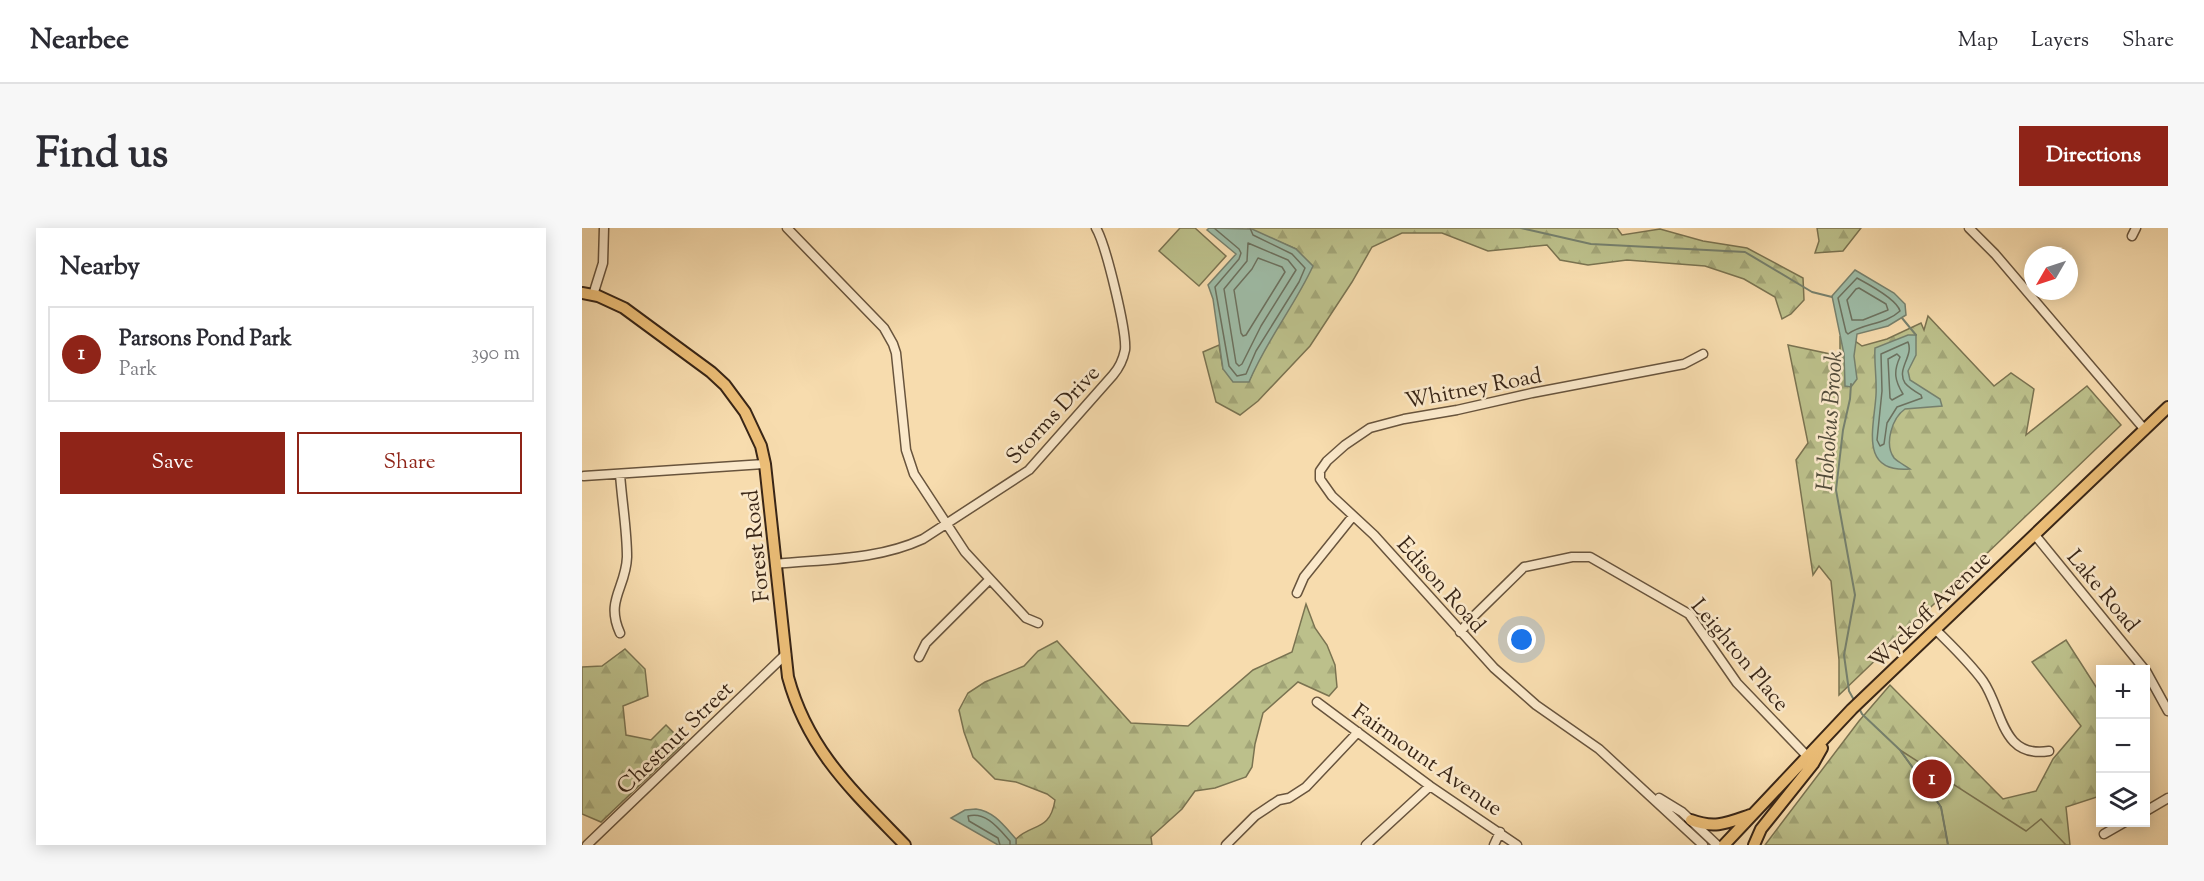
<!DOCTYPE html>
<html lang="en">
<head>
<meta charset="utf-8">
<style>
  body { margin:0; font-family:"Sorts Mill Goudy",serif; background:#f7f7f7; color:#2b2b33 }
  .controls { position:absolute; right:18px; bottom:18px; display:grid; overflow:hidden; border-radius:0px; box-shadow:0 3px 15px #0003 }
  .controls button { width:54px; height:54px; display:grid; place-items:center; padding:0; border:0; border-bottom:2px solid #e1e1e2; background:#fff; color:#2b2b33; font:30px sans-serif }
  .compass { position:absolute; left:1442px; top:18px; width:54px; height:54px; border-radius:50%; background:#fff; box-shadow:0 3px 15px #0003; rotate:231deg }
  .you { position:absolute; left:940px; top:412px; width:21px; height:21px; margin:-15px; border:4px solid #fff; border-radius:50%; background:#1a73e8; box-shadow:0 0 0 9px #1a73e833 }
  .badge { display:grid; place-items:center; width:39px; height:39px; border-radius:50%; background:#8f2418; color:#fff; font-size:20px; font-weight:700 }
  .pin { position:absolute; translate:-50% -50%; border:3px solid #fff; box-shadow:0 2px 6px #0006 }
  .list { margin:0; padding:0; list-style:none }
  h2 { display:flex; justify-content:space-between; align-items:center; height:78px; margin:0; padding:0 24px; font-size:26px }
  h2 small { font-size:20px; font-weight:400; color:#7c7c81 }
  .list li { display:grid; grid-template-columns:39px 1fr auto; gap:18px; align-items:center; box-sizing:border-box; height:96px; margin:0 12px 12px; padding:0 12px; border:2px solid #e1e1e2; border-radius:0px }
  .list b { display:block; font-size:22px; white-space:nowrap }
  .list p { margin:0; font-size:20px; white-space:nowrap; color:#7c7c81 }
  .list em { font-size:20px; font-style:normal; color:#7c7c81 }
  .actions { display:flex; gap:12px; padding:18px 24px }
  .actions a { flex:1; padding:14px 0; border:2px solid #8f2418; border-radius:0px; text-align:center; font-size:21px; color:#8f2418 }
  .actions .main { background:#8f2418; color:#fff }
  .icon { flex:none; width:33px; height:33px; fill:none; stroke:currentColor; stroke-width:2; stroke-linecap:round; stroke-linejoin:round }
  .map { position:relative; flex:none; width:1586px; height:617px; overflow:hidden; border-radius:0px }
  header { display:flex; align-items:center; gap:36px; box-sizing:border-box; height:84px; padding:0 30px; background:#fff; border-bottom:2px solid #e1e1e2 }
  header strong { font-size:28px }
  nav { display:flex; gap:33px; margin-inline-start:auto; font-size:21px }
  .intro { display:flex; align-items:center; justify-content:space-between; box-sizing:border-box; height:144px; padding:0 36px }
  h1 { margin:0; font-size:42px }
  .button { padding:15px 27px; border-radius:0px; background:#8f2418; color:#fff; font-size:21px; font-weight:700 }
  main { display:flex; gap:36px; padding:0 36px }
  aside { flex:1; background:#fff; border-radius:0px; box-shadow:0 3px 15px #0003 }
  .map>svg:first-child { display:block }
  .forest { fill:url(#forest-firs); stroke:#7a7351; stroke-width:1.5 }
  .green { fill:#bcc08b; stroke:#7a7351; stroke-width:1.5 }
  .water { fill:#9ebca7; stroke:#76806d; stroke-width:1.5 }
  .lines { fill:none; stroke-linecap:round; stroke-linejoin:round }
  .shore { stroke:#6c715f; stroke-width:1.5 }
  .stream { stroke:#76806d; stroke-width:2 }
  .minor-casing { stroke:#68543d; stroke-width:11 }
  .major-casing { stroke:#392617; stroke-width:14 }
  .minor { stroke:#fae8ca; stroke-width:8 }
  .major { stroke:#ecbe77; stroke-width:10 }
  .labels { text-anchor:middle; stroke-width:5; stroke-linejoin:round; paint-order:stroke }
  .street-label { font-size:22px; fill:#392617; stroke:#fae8ca }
  .water-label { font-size:24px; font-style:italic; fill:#524c3b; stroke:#fae8ca }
</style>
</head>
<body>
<header>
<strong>Nearbee</strong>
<nav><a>Map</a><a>Layers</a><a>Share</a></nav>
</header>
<div class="intro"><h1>Find us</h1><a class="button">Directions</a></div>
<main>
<aside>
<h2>Nearby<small></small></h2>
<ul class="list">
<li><span class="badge">1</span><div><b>Parsons Pond Park</b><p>Park</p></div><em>390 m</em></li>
</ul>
<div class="actions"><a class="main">Save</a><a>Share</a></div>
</aside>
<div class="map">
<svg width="1586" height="617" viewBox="0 0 1586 617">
  <defs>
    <pattern id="forest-firs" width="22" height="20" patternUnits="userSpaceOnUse" patternTransform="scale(1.5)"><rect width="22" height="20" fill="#bcc08b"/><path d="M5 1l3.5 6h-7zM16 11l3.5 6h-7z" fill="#a2a577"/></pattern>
  </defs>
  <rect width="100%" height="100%" fill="#f7dcae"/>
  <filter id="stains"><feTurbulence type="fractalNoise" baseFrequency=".00333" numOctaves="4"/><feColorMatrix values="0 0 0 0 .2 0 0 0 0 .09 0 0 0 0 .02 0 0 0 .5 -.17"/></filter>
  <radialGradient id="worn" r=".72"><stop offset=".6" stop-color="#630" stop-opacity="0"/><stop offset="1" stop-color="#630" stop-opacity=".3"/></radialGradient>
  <path class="forest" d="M 665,0 L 1035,0 L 1040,7 L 1078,1 L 1121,13 L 1165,20 L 1221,50 L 1222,72 L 1209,86 L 1200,91 L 1193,69 L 1162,51 L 1123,38 L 1045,32 L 1006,37 L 978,32 L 965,17 L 906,23 L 860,5 L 820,5 L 790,19 L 770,54 L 728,118 L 676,173 L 658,187 L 634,174 L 621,124 L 637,117 L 641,141 L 667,153 L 679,126 L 691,105 L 714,21 Z
    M 1235,0 L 1279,0 L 1261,23 L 1233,25 L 1237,13 Z
    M 1346,88 L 1412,158 L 1429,145 L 1452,161 L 1444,207 L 1505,158 L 1539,197 L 1257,467 L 1257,432 L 1249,353 L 1237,338 L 1231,347 L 1214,232 L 1226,215 L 1206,117 L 1258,128 L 1258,109 L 1273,113 L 1280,118 L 1305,111 L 1339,95 L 1342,102 Z
    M 724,376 L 733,400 L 745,417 L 753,437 L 755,459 L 747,468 L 716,454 L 681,485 L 673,516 L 670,539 L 664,549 L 633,560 L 613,563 L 600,581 L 569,609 L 570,617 L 434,617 L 434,611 C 450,595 468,604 473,572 L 465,566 L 434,554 L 413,551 L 391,529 L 382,504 L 377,482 L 386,465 L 403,454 L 442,438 L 456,423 L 475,413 L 549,495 L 606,498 L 671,442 L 710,424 Z
    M 1484,412 L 1518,465 L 1518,568 L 1484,579 L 1488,617 L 1183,617 L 1277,493 L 1308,457 L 1421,571 L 1454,563 L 1471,531 L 1499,498 L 1450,434 Z
    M 43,421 L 63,441 L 66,468 L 41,478 L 44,507 L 69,512 L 84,497 L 102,515 L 19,594 L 0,586 L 0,439 L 20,438 Z"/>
  <path class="green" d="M 598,0 L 613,0 L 644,28 L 617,58 L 577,23 Z
    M 1318,522 L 1444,603 L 1459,591 L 1484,617 L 1366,617 L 1359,579 Z"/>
  <path class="water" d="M 627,0 L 670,1 L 714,21 L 731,38 C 712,79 685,111 667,154 L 651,154 L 641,141 L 631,71 L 626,57 L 654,26 L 625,2 Z
    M 1273,42 L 1312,65 L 1323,76 L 1324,87 L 1306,98 L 1275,106 L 1272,128 L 1275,151 L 1269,159 L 1263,158 L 1262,126 L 1250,68 Z
    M 1326,107 L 1334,107 L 1334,127 L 1326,143 L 1328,152 L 1358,171 L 1360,178 L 1323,181 C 1310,190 1302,216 1312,230 C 1316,234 1324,238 1328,241 C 1277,245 1292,200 1294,167 C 1295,151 1292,136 1293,120 Z
    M 394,581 C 412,583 423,599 434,611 L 434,617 L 416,617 L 369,590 L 383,582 Z"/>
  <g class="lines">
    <path class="shore" d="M 632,0 L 657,21 L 659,25 L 657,31 L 633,59 L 647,138 L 655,148 L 664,146 L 674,123 L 717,54 L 723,40 L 710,26 L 671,7 L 668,0
      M 666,15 L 706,32 L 714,42 L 679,98 L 660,136 L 657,138 L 654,135 L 642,61 L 665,33 Z
      M 676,30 L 700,39 L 703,44 L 664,107 L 661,108 L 659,105 L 652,62 L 670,41 Z
      M 1275,50 C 1286,56 1315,71 1318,83 C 1303,97 1281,95 1266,106 L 1264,104 L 1256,70 Z
      M 1277,60 L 1304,76 L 1306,82 L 1281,92 L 1270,92 L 1265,72 L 1274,61 Z
      M 1326,114 C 1332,128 1314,141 1323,155 C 1327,160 1334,164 1339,167 L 1340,170 L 1315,179 L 1305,195 L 1302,216 L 1298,218 L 1295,212 L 1300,163 L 1299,126 Z
      M 1315,126 L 1318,129 C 1311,144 1313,153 1321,166 L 1310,172 L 1308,170 L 1306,131 Z
      M 418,617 L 416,610 L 387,593 L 386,588 C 404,583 417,601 428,613 L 428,617"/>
    <path class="stream" d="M 939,0 L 1009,16 L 1163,24 L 1230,64 L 1250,69
      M 1320,90 L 1334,107
      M 1269,156 L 1268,171 L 1261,202 L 1254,262 L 1273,367 L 1262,427 L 1267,463 L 1272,472
      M 1277,480 L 1280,486 L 1318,522 L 1359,579 L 1366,617"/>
    <defs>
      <path id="minor" d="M 205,0 L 302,100 L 311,116 L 314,125 L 324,222 L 332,246 L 383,324 L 444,390 L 456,395
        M 1387,0 L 1413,26 L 1563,202
        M 1550,8 L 1554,0
        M 11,67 L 21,35 L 22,0
        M 38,246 C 40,274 45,302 45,329 C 44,360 23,372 38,405
        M 2,248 L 183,236
        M 1453,307 L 1563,442
        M 194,336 C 244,331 296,332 341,311 L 447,242 L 531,147 C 537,140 541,132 543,122 C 545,104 524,17 514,0
        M 715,365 L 722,349 L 771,288
        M 1354,402 C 1370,418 1388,435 1401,453 C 1421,482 1419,531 1467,523
        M 878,404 L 892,388 L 942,339 L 990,329 L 1008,329 L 1107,386 L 1155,455 L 1225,528
        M 337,429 L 344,415 L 407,352
        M 1564,443 L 1586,483
        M 735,474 L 848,558 L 935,617
        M 1077,570 L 1100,584 L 1135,617
        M 1564,583 L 1586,570
        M 1522,606 L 1543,594
        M 5,617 L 204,426
        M 644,617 L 673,588 L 697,572 L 707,570 L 724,559 L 776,504
        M 784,617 L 848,558
        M 912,617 L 918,604
        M 1121,617 L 1017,521 L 954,477 L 912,440 L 792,307 L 750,268 L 738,251 L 738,243 L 745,233 L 763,217 L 788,200 L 822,191 L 875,182 L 950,165 L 1102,136 L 1121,126"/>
      <path id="major" d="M 0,65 L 16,68 L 42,80 L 129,144 L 143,157 L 163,184 L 179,218 L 183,236 L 206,449 C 226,523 272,564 323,617
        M 1109,592 C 1133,601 1145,595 1168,587
        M 1142,617 L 1270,481 L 1586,179
        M 1172,617 L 1179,601 L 1231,536 L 1240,520"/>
    </defs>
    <use href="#minor" class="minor-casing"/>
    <use href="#major" class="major-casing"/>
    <use href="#minor" class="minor"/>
    <use href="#major" class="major"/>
  </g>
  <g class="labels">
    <g class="street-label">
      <text transform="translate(891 159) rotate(-11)" y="8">Whitney Road</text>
      <text transform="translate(470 186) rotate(-47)" y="8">Storms Drive</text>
      <text transform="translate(173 318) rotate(-96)" y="8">Forest Road</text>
      <text transform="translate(860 356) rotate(48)" y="8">Edison Road</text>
      <text transform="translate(1522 362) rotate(50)" y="8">Lake Road</text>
      <text transform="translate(1347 381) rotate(-44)" y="8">Wyckoff Avenue</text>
      <text transform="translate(1159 426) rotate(50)" y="8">Leighton Place</text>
      <text transform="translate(92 509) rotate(-44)" y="8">Chestnut Street</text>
      <text transform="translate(846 531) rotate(35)" y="8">Fairmount Avenue</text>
    </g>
    <g class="water-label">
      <text transform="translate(1247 193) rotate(-86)" y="8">Hohokus Brook</text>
    </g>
  </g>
  <rect width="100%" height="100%" filter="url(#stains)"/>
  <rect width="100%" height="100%" fill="url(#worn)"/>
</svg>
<div class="controls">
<button>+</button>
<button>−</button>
<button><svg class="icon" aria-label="layers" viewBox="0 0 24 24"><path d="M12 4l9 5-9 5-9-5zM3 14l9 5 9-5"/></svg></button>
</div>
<svg class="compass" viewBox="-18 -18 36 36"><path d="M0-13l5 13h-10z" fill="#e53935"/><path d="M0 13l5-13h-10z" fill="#7c7c81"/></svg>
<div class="you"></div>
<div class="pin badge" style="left:1350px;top:551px">1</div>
</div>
</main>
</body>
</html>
